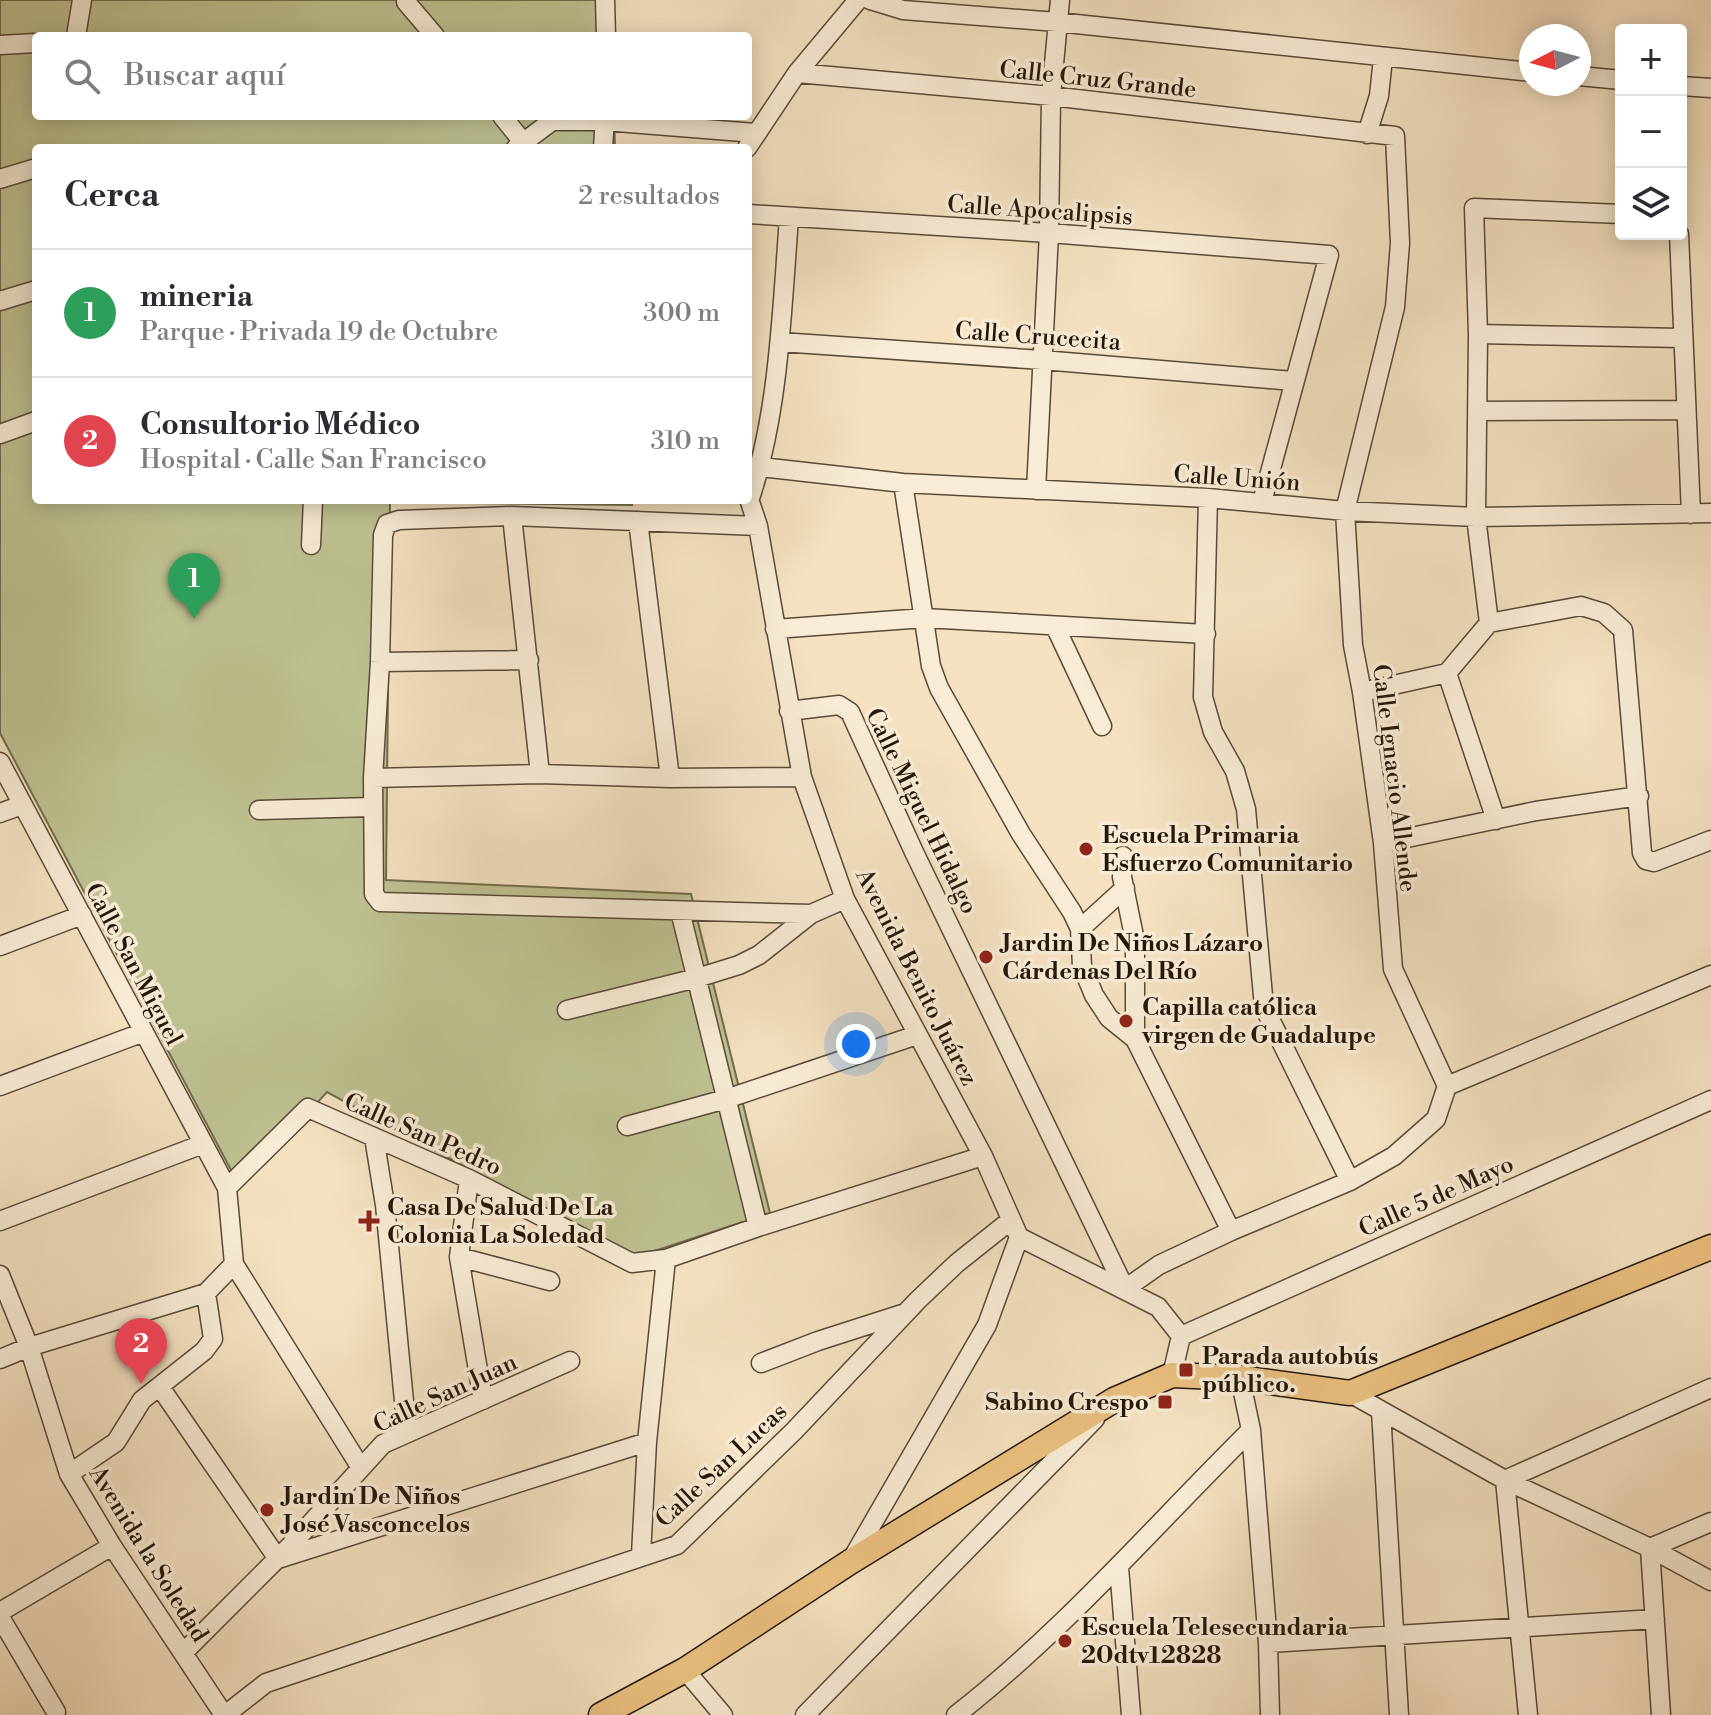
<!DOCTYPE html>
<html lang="es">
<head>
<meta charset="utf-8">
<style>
  body { margin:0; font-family:"Libre Bodoni",serif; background:#f2f2f3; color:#2b2b33 }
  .controls { position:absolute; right:24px; top:24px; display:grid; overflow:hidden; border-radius:8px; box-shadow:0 4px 20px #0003 }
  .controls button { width:72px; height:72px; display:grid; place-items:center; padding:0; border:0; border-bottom:2px solid #e1e1e2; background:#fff; color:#2b2b33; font:40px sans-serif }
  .compass { position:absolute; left:1519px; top:24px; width:72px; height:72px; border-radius:50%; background:#fff; box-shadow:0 4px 20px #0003; rotate:264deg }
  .you { position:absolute; left:856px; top:1044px; width:28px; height:28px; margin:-20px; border:6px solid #fff; border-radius:50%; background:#1a73e8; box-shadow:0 0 0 12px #1a73e833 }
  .badge { display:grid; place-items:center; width:52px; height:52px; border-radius:50%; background:#2563eb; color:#fff; font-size:26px; font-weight:700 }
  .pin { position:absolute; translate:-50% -66px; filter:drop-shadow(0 2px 4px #0008) }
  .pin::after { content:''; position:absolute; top:42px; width:28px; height:24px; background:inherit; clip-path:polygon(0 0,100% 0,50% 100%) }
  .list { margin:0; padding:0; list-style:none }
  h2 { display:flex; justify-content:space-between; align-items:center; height:104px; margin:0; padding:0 32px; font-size:34px }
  h2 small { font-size:26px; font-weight:400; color:#7c7c81 }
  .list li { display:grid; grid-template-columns:52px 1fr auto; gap:24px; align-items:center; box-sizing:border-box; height:128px; padding:0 32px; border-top:2px solid #e1e1e2 }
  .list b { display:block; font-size:30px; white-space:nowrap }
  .list p { margin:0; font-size:26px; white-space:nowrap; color:#7c7c81 }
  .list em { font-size:26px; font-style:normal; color:#7c7c81 }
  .icon { flex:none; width:44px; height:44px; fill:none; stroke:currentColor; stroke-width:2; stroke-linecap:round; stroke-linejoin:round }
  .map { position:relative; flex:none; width:1711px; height:1715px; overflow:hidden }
  .search { position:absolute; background:#fff; box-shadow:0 4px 20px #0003; left:32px; top:32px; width:720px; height:88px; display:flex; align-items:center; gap:20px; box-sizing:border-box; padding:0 28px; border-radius:8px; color:#7c7c81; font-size:30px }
  .panel { position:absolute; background:#fff; box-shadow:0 4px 20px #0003; left:32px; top:144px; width:720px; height:360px; border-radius:8px }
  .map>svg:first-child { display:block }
  .green { fill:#bec291; stroke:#706c4d; stroke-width:2 }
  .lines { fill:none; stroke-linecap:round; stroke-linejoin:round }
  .minor-casing { stroke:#584a37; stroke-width:21 }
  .major-casing { stroke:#231709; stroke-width:27 }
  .minor { stroke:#f8ecd6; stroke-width:18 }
  .major { stroke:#eac080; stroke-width:24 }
  .poi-dot { fill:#8f2418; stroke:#f8ecd6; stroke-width:3 }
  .labels { text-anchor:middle; stroke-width:7; stroke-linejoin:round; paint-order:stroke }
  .street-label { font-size:24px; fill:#231709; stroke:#f8ecd6 }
  .poi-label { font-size:24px; font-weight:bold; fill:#231709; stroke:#f8ecd6; text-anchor:start }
</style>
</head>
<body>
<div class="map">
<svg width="1711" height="1715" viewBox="0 0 1711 1715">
  <rect width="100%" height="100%" fill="#f5e1c0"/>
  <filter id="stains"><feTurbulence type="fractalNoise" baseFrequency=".0025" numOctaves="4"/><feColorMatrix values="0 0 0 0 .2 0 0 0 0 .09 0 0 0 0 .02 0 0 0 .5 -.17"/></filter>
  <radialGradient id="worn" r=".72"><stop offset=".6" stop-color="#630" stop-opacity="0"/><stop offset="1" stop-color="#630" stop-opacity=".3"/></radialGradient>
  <path class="green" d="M 0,0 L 608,0 L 610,36 L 36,36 L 36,116 L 614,116 L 615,148 L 36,148 L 36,500 L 632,500 L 632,505 L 390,502 L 386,880 L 691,894 L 770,1213 L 633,1258 L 327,1092 L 240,1187 L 0,733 Z"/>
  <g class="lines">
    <defs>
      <path id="minor" d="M 605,0 L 606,36
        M 870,0 L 903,10 L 1057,22 L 1531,72
        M 406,2 L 435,36
        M 76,36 L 82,0
        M 0,45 L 36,43
        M 797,73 L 1051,96 L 1395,136 L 1400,243 L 1395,307 L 1345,511 L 1353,645 L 1362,692 L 1383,843 L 1393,969 L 1447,1086
        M 1579,76 L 1621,80
        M 1681,86 L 1711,88
        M 502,116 L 523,142
        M 1367,134 L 1379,96 L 1383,58
        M 516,148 L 552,121 L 604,121 L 755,133
        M 603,148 L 605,116
        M 747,148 L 797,73 L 858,0
        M 0,179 L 36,168
        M 748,214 L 1049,233 L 1329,255 L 1262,502
        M 1679,234 L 1691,514
        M 0,301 L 36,290
        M 1478,334 L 1682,338
        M 780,342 L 1042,360 L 1293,381
        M 1477,411 L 1685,410
        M 0,434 L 36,421
        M 761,467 L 903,483 L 1208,498 L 1345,511 L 1476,517 L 1711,513
        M 903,483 L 931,666 L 939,688 L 1021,834 L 1072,912 L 1080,929 L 1082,966 L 1094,995 L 1109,1018 L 1135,1039 L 1231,1231
        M 1036,490 L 1049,233 L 1051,96 L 1060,0
        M 748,496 L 758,526 L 802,777 L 845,899 L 983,1156 L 1019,1237 L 1158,1307 L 1181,1336 L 1172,1375
        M 750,498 C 779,412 782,308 789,218
        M 1208,498 L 1203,697 L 1213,732 L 1235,771 L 1246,809 L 1264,1007 L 1350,1181
        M 512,516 L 540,774
        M 638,521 L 670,778
        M 758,526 L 512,516 L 399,520 L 387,524 L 383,535 L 380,662 L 373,778 L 374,894 L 380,902 L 811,914 L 845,899
        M 311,545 L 313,500
        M 1489,623 L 1476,517 L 1478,334 L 1474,208 L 1621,214
        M 1055,626 L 1102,726
        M 775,629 L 924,618 L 1206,634
        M 380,662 L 529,660
        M 1447,673 L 1496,820
        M 1362,692 L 1447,673 L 1489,623 L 1581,606 L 1604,613 L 1623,630 L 1642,853 L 1646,860 L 1654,862 L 1711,840
        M 789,711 L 839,705 L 850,712 L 914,852 L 1125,1289 L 1159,1265 L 1231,1231 L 1350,1181 L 1394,1156 L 1436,1119 L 1447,1086
        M 0,762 L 227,1188 L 234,1264 L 206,1293 L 213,1339 L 204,1351 L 142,1400 L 116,1442 L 69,1474
        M 373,778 L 540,774 L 670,778 L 802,777
        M 259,810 L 372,807
        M 0,813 L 22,805
        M 1383,843 L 1536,811 L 1639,796
        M 1123,856 L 1122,877 L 1135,941 L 1135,1039
        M 680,911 L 758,1227
        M 1080,929 L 1125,888
        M 0,946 L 82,915
        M 567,1010 L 697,978 L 739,965 L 759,955 L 811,914
        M 0,1086 L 144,1032
        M 1447,1086 L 1711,975
        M 627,1126 L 726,1099 L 917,1035
        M 374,1137 L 385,1205 L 407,1432
        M 469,1179 L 459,1257 L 483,1400
        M 227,1188 L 308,1108 L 469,1179 L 632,1263 L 666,1259 L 758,1227 L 983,1156
        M 0,1221 L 203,1144
        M 459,1257 L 550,1281
        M 234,1264 L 361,1468
        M 0,1275 L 29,1347 L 69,1474 L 112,1546 L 224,1715
        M 1181,1336 L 1711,1100
        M 0,1359 L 29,1347 L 206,1293
        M 761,1363 L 818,1341 L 902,1314
        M 1240,1378 L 1251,1430 L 1268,1643 L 1270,1715
        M 160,1387 L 278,1559 L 647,1442
        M 1350,1393 L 1505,1480 L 1650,1548 L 1711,1581
        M 1381,1411 L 1399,1715
        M 641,1555 L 647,1442 L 666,1259
        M 852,1559 L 987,1325 L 1019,1237
        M 1119,1567 L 1131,1715
        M 0,1612 L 112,1546
        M 0,1617 L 56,1712
        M 1268,1643 L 1655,1619
        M 183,1653 L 291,1545 L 383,1444 L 570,1361
        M 685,1670 L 723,1715
        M 225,1715 L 266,1683 L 677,1545 L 794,1431 L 918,1300 L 957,1263 L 1011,1220
        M 805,1715 L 1095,1419
        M 956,1715 C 1064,1631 1154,1526 1251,1430
        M 1528,1715 L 1505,1480 L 1711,1388
        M 1661,1715 L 1650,1548 L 1711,1522"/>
      <path id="major" d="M 601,1715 L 685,1670 L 850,1562 L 1114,1400 L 1172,1375 L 1240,1378 L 1350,1393 L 1711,1247"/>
    </defs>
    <use href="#minor" class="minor-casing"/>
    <use href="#major" class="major-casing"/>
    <use href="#minor" class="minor"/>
    <use href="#major" class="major"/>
  </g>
  <g class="poi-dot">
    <circle cx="1086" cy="849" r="8"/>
    <circle cx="986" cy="957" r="8"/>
    <circle cx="1126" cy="1021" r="8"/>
    <path d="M365 1209h8v8h8v8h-8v8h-8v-8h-8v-8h8z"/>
    <rect x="1178" y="1362" width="16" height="16" rx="4"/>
    <rect x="1157" y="1394" width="16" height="16" rx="4"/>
    <circle cx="267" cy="1510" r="8"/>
    <circle cx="1065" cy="1641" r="8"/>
  </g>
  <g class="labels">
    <g class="street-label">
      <text transform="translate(1098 79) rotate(6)" y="8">Calle Cruz Grande</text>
      <text transform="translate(1040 210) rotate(4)" y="8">Calle Apocalipsis</text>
      <text transform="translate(1038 336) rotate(4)" y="8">Calle Crucecita</text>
      <text transform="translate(1237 478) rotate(4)" y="8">Calle Unión</text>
      <text transform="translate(1395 778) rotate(83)" y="8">Calle Ignacio Allende</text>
      <text transform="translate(922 811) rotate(64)" y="8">Calle Miguel Hidalgo</text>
      <text transform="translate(134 964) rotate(62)" y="8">Calle San Miguel</text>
      <text transform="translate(917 977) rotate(63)" y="8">Avenida Benito Juárez</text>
      <text transform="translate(423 1134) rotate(24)" y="8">Calle San Pedro</text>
      <text transform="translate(1436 1196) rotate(-24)" y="8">Calle 5 de Mayo</text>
      <text transform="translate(445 1393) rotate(-25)" y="8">Calle San Juan</text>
      <text transform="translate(721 1465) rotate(-43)" y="8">Calle San Lucas</text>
      <text transform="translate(149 1554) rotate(58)" y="8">Avenida la Soledad</text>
    </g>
    <g class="poi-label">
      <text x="1102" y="843">Escuela Primaria<tspan x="1102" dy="28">Esfuerzo Comunitario</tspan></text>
      <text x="1002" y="951">Jardin De Niños Lázaro<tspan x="1002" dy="28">Cárdenas Del Río</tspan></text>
      <text x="1142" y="1015">Capilla católica<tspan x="1142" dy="28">virgen de Guadalupe</tspan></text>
      <text x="387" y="1215">Casa De Salud De La<tspan x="387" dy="28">Colonia La Soledad</tspan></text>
      <text x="1202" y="1364">Parada autobús<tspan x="1202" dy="28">público.</tspan></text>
      <text x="1149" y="1410" text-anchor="end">Sabino Crespo</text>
      <text x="283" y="1504">Jardin De Niños<tspan x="283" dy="28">José Vasconcelos</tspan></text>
      <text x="1081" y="1635">Escuela Telesecundaria<tspan x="1081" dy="28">20dtv12828</tspan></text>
    </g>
  </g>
  <rect width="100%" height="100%" filter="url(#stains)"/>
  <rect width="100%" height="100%" fill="url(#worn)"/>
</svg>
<div class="controls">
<button>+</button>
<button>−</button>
<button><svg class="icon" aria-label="layers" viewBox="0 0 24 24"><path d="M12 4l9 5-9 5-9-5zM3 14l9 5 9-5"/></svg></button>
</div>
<svg class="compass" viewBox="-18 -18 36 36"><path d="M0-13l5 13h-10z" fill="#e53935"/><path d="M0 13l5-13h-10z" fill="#7c7c81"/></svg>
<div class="you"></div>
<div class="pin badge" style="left:194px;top:619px;background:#2e9e5b">1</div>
<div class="pin badge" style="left:141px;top:1384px;background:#e0444e">2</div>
<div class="search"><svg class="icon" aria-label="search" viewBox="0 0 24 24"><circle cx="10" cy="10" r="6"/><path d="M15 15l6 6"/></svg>Buscar aquí</div>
<section class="panel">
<h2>Cerca<small>2 resultados</small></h2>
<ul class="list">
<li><span class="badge" style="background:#2e9e5b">1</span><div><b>mineria</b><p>Parque · Privada 19 de Octubre</p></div><em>300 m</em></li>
<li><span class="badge" style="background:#e0444e">2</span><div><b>Consultorio Médico</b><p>Hospital · Calle San Francisco</p></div><em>310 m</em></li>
</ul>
</section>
</div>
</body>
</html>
